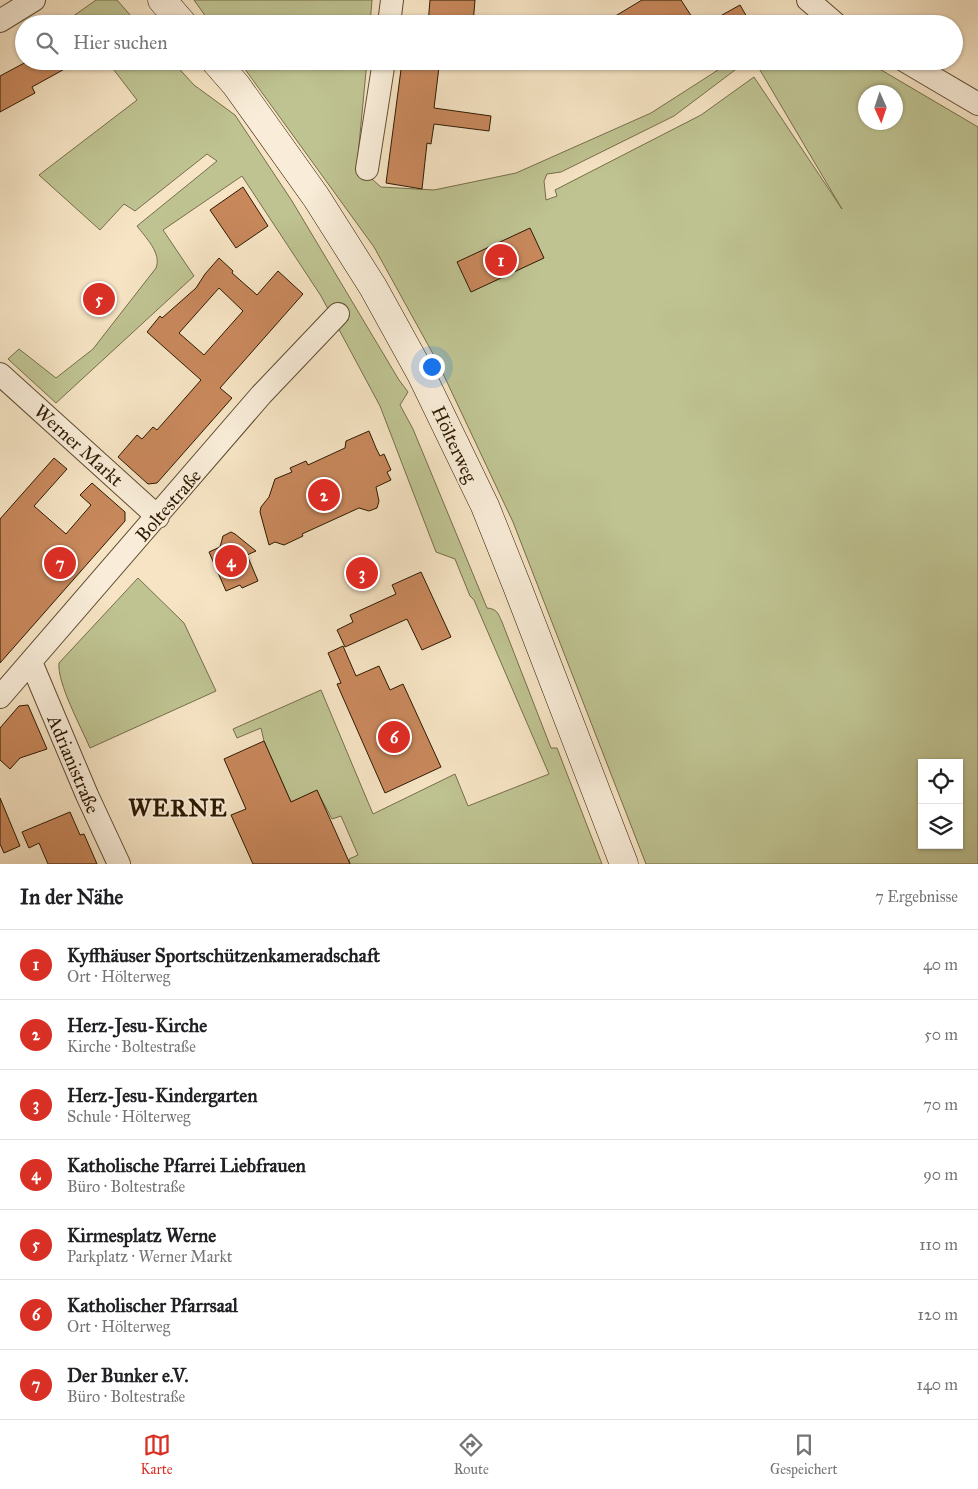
<!DOCTYPE html>
<html lang="de">
<head>
<meta charset="utf-8">
<style>
  body { margin:0; font-family:"IM FELL Great Primer",serif; background:#f6f6f6; color:#202124 }
  .controls { position:absolute; right:15px; bottom:15px; display:grid; overflow:hidden; border-radius:0px; box-shadow:0 1px 4px #0004 }
  .controls button { width:45px; height:45px; display:grid; place-items:center; padding:0; border:0; border-bottom:1px solid #e0e0e0; background:#fff; color:#202124; font:25px sans-serif }
  .compass { position:absolute; left:858px; top:85px; width:45px; height:45px; border-radius:50%; background:#fff; box-shadow:0 1px 4px #0004; rotate:177deg }
  .you { position:absolute; left:431px; top:366px; width:18px; height:18px; margin:-12px; border:4px solid #fff; border-radius:50%; background:#1a73e8; box-shadow:0 0 0 8px #1a73e833 }
  .badge { display:grid; place-items:center; width:32px; height:32px; border-radius:50%; background:#d93025; color:#fff; font-size:16px; font-weight:700 }
  .pin { position:absolute; translate:-50% -50%; border:2px solid #fff; box-shadow:0 1px 5px #0006 }
  .list { margin:0; padding:0; list-style:none }
  h2 { display:flex; justify-content:space-between; align-items:center; height:65px; margin:0; padding:0 20px; font-size:21px }
  h2 small { font-size:16px; font-weight:400; color:#757577 }
  .list li { display:grid; grid-template-columns:32px 1fr auto; gap:15px; align-items:center; box-sizing:border-box; height:70px; padding:0 20px; border-top:1px solid #e0e0e0 }
  .list b { display:block; font-size:19px; white-space:nowrap }
  .list p { margin:0; font-size:16px; white-space:nowrap; color:#757577 }
  .list em { font-size:16px; font-style:normal; color:#757577 }
  .icon { flex:none; width:28px; height:28px; fill:none; stroke:currentColor; stroke-width:2; stroke-linecap:round; stroke-linejoin:round }
  .map { position:relative; flex:none; width:978px; height:864px; overflow:hidden }
  .search { position:absolute; background:#fff; box-shadow:0 1px 4px #0004; left:15px; right:15px; top:15px; height:55px; display:flex; align-items:center; gap:12px; box-sizing:border-box; padding:0 18px; border-radius:28px; color:#757577; font-size:19px }
  .sheet { height:555px; background:#fff }
  nav { display:flex; justify-content:space-around; align-items:center; box-sizing:border-box; height:70px; border-top:1px solid #e0e0e0; background:#fff; font-size:14px; color:#757577 }
  nav a { display:grid; justify-items:center; gap:2px }
  nav .on { color:#d93025 }
  .map>svg:first-child { display:block }
  .green { fill:#bfc392; stroke:#766e4a; fill-rule:evenodd }
  .building { fill:#c8885c; stroke:#2d1a02; fill-rule:evenodd }
  .lines { fill:none; stroke-linecap:round; stroke-linejoin:round }
  .minor-casing { stroke:#5f4c32; stroke-width:24 }
  .secondary-casing { stroke:#2d1a02; stroke-width:29 }
  .minor { stroke:#f9edd9; stroke-width:22 }
  .secondary { stroke:#f9edd9; stroke-width:28 }
  .labels { text-anchor:middle; stroke-width:4; stroke-linejoin:round; paint-order:stroke }
  .street-label { font-size:19px; fill:#2d1a02; stroke:#f9edd9 }
  .district-label { font-size:24px; font-weight:bold; letter-spacing:1px; fill:#2d1a02; stroke:#f9edd9 }
</style>
</head>
<body>
<div class="map">
<svg width="978" height="864" viewBox="0 0 978 864">
  <rect width="100%" height="100%" fill="#f6e4c4"/>
  <filter id="stains"><feTurbulence type="fractalNoise" baseFrequency=".004" numOctaves="4"/><feColorMatrix values="0 0 0 0 .2 0 0 0 0 .09 0 0 0 0 .02 0 0 0 .5 -.17"/></filter>
  <radialGradient id="worn" r=".72"><stop offset=".6" stop-color="#630" stop-opacity="0"/><stop offset="1" stop-color="#630" stop-opacity=".3"/></radialGradient>
  <path class="green" d="M 96,0 L 117,0 L 138,24 L 77,24 L 72,17 Z
    M 194,0 L 372,0 L 370,24 L 211,24 Z
    M 107,61 L 172,61 L 194,85 L 235,115 L 292,201 L 399,380 L 408,392 L 400,405 L 413,429 L 487,608 C 497,609 498,613 502,622 L 551,748 L 557,748 L 602,864 L 350,864 L 349,859 L 358,855 L 341,816 L 332,819 L 317,791 L 291,802 L 264,741 L 261,728 L 237,738 L 233,729 L 321,690 L 373,814 L 455,774 L 468,806 L 549,774 L 474,600 L 470,596 L 455,559 L 436,552 L 380,406 L 321,296 L 242,176 L 163,230 L 194,276 L 56,403 L 8,359 L 19,349 L 56,378 L 93,349 L 156,268 C 162,253 145,237 137,226 L 217,161 L 207,154 L 135,211 L 124,204 L 100,230 L 39,175 L 137,100 Z
    M 239,61 L 367,61 L 357,166 L 381,187 L 434,190 L 516,173 L 651,113 L 732,61 L 747,61 L 674,116 L 561,172 L 547,174 L 544,181 L 546,200 L 557,196 L 555,190 L 701,115 L 754,77 L 842,209 L 760,70 L 776,61 L 866,61 L 978,127 L 978,864 L 646,864 L 513,522 L 438,363 L 374,247 ZM 866,92 L 896,92 L 896,122 L 866,122 ZM 922,763 L 959,763 L 959,845 L 922,845 Z
    M 138,578 L 184,623 L 216,691 L 90,748 C 81,727 57,683 59,663 Z"/>
  <path class="building" d="M 430,0 L 475,0 L 473,24 L 428,24 Z
    M 642,0 L 681,0 L 692,17 L 680,24 L 602,24 Z
    M 740,5 L 751,24 L 706,24 Z
    M 28,61 L 79,61 L 32,87 L 35,93 L 0,112 L 0,76 Z
    M 402,62 L 439,67 L 434,108 L 491,116 L 489,131 L 434,124 L 431,144 L 427,143 L 422,189 L 386,183 Z
    M 243,187 L 268,226 L 236,248 L 210,210 Z
    M 530,228 L 544,258 L 471,292 L 457,262 Z
    M 219,258 L 233,271 L 232,273 L 257,295 L 278,271 L 303,294 L 220,388 L 232,398 L 157,483 L 148,484 L 118,457 L 137,435 L 142,439 L 153,427 L 157,430 L 201,380 L 147,332 L 160,316 L 162,318 L 196,288 L 205,274 ZM 219,288 L 243,311 L 204,355 L 179,333 Z
    M 369,431 L 376,448 L 380,456 L 384,454 L 391,470 L 387,472 L 391,480 L 376,487 L 379,501 L 377,508 L 369,511 L 359,508 L 302,534 L 303,536 L 284,545 L 275,542 L 269,545 L 260,512 L 261,507 L 269,497 L 275,479 L 292,472 L 290,468 L 306,461 L 308,465 L 345,448 L 346,441 Z
    M 54,458 L 67,469 L 34,506 L 66,534 L 91,505 L 80,495 L 92,483 L 125,512 L 125,521 L 0,663 L 0,519 Z
    M 231,532 L 235,534 L 256,551 L 247,555 L 258,581 L 242,588 L 240,585 L 226,591 L 209,552 L 220,547 L 223,536 Z
    M 421,572 L 451,637 L 422,650 L 407,619 L 345,647 L 337,630 L 353,622 L 350,615 L 396,594 L 392,585 Z
    M 343,646 L 356,676 L 379,666 L 390,690 L 403,684 L 441,767 L 385,793 L 337,684 L 341,683 L 328,653 Z
    M 28,705 L 47,749 L 20,758 L 10,769 L 0,760 L 0,728 L 19,706 Z
    M 264,741 L 291,802 L 317,790 L 350,864 L 253,864 L 231,815 L 246,809 L 224,759 Z
    M 0,798 L 20,846 L 4,853 L 0,844 Z
    M 70,812 L 80,835 L 84,834 L 97,864 L 48,864 L 39,843 L 29,848 L 22,832 Z"/>
  <g class="lines">
    <defs>
      <path id="minor" d="M 808,0 L 836,24
        M 0,21 L 34,0
        M 389,24 L 392,0
        M 905,61 L 978,104
        M 367,169 L 384,61
        M 0,374 L 158,517
        M 31,662 L 87,795 L 119,864
        M 0,697 L 261,395 L 338,314"/>
      <path id="secondary" d="M 162,0 L 183,24
        M 215,61 L 236,85 L 316,197 L 373,287 L 421,374 L 485,506 L 517,586 L 624,864"/>
    </defs>
    <use href="#minor" class="minor-casing"/>
    <use href="#secondary" class="secondary-casing"/>
    <use href="#minor" class="minor"/>
    <use href="#secondary" class="secondary"/>
  </g>
  <g class="labels">
    <g class="street-label">
      <text transform="translate(455 444) rotate(65)" y="7">Hölterweg</text>
      <text transform="translate(79 445) rotate(42)" y="7">Werner Markt</text>
      <text transform="translate(168 505) rotate(-49)" y="7">Boltestraße</text>
      <text transform="translate(74 764) rotate(67)" y="7">Adrianistraße</text>
    </g>
    <g class="district-label">
      <text x="178" y="816">WERNE</text>
    </g>
  </g>
  <rect width="100%" height="100%" filter="url(#stains)"/>
  <rect width="100%" height="100%" fill="url(#worn)"/>
</svg>
<div class="controls">
<button><svg class="icon" aria-label="locate" viewBox="0 0 24 24"><circle cx="12" cy="12" r="6"/><path d="M12 2v4M12 18v4M2 12h4M18 12h4"/></svg></button>
<button><svg class="icon" aria-label="layers" viewBox="0 0 24 24"><path d="M12 4l9 5-9 5-9-5zM3 14l9 5 9-5"/></svg></button>
</div>
<svg class="compass" viewBox="-18 -18 36 36"><path d="M0-13l5 13h-10z" fill="#e53935"/><path d="M0 13l5-13h-10z" fill="#757577"/></svg>
<div class="you"></div>
<div class="pin badge" style="left:501px;top:260px">1</div>
<div class="pin badge" style="left:324px;top:495px">2</div>
<div class="pin badge" style="left:362px;top:573px">3</div>
<div class="pin badge" style="left:231px;top:561px">4</div>
<div class="pin badge" style="left:99px;top:299px">5</div>
<div class="pin badge" style="left:394px;top:737px">6</div>
<div class="pin badge" style="left:60px;top:563px">7</div>
<div class="search"><svg class="icon" aria-label="search" viewBox="0 0 24 24"><circle cx="10" cy="10" r="6"/><path d="M15 15l6 6"/></svg>Hier suchen</div>
</div>
<section class="sheet">
<h2>In der Nähe<small>7 Ergebnisse</small></h2>
<ul class="list">
<li><span class="badge">1</span><div><b>Kyffhäuser Sportschützenkameradschaft</b><p>Ort · Hölterweg</p></div><em>40 m</em></li>
<li><span class="badge">2</span><div><b>Herz-Jesu-Kirche</b><p>Kirche · Boltestraße</p></div><em>50 m</em></li>
<li><span class="badge">3</span><div><b>Herz-Jesu-Kindergarten</b><p>Schule · Hölterweg</p></div><em>70 m</em></li>
<li><span class="badge">4</span><div><b>Katholische Pfarrei Liebfrauen</b><p>Büro · Boltestraße</p></div><em>90 m</em></li>
<li><span class="badge">5</span><div><b>Kirmesplatz Werne</b><p>Parkplatz · Werner Markt</p></div><em>110 m</em></li>
<li><span class="badge">6</span><div><b>Katholischer Pfarrsaal</b><p>Ort · Hölterweg</p></div><em>120 m</em></li>
<li><span class="badge">7</span><div><b>Der Bunker e.V.</b><p>Büro · Boltestraße</p></div><em>140 m</em></li>
</ul>
</section>
<nav>
<a class="on"><svg class="icon" aria-label="map" viewBox="0 0 24 24"><path d="M3 6l6-2 6 2 6-2v14l-6 2-6-2-6 2zM9 4v14M15 6v14"/></svg>Karte</a>
<a><svg class="icon" aria-label="directions" viewBox="0 0 24 24"><path d="M12 3l9 9-9 9-9-9zM9 14v-3h6M13 9l2 2-2 2"/></svg>Route</a>
<a><svg class="icon" aria-label="saved" viewBox="0 0 24 24"><path d="M7 4h10v16l-5-4-5 4z"/></svg>Gespeichert</a>
</nav>
</body>
</html>
